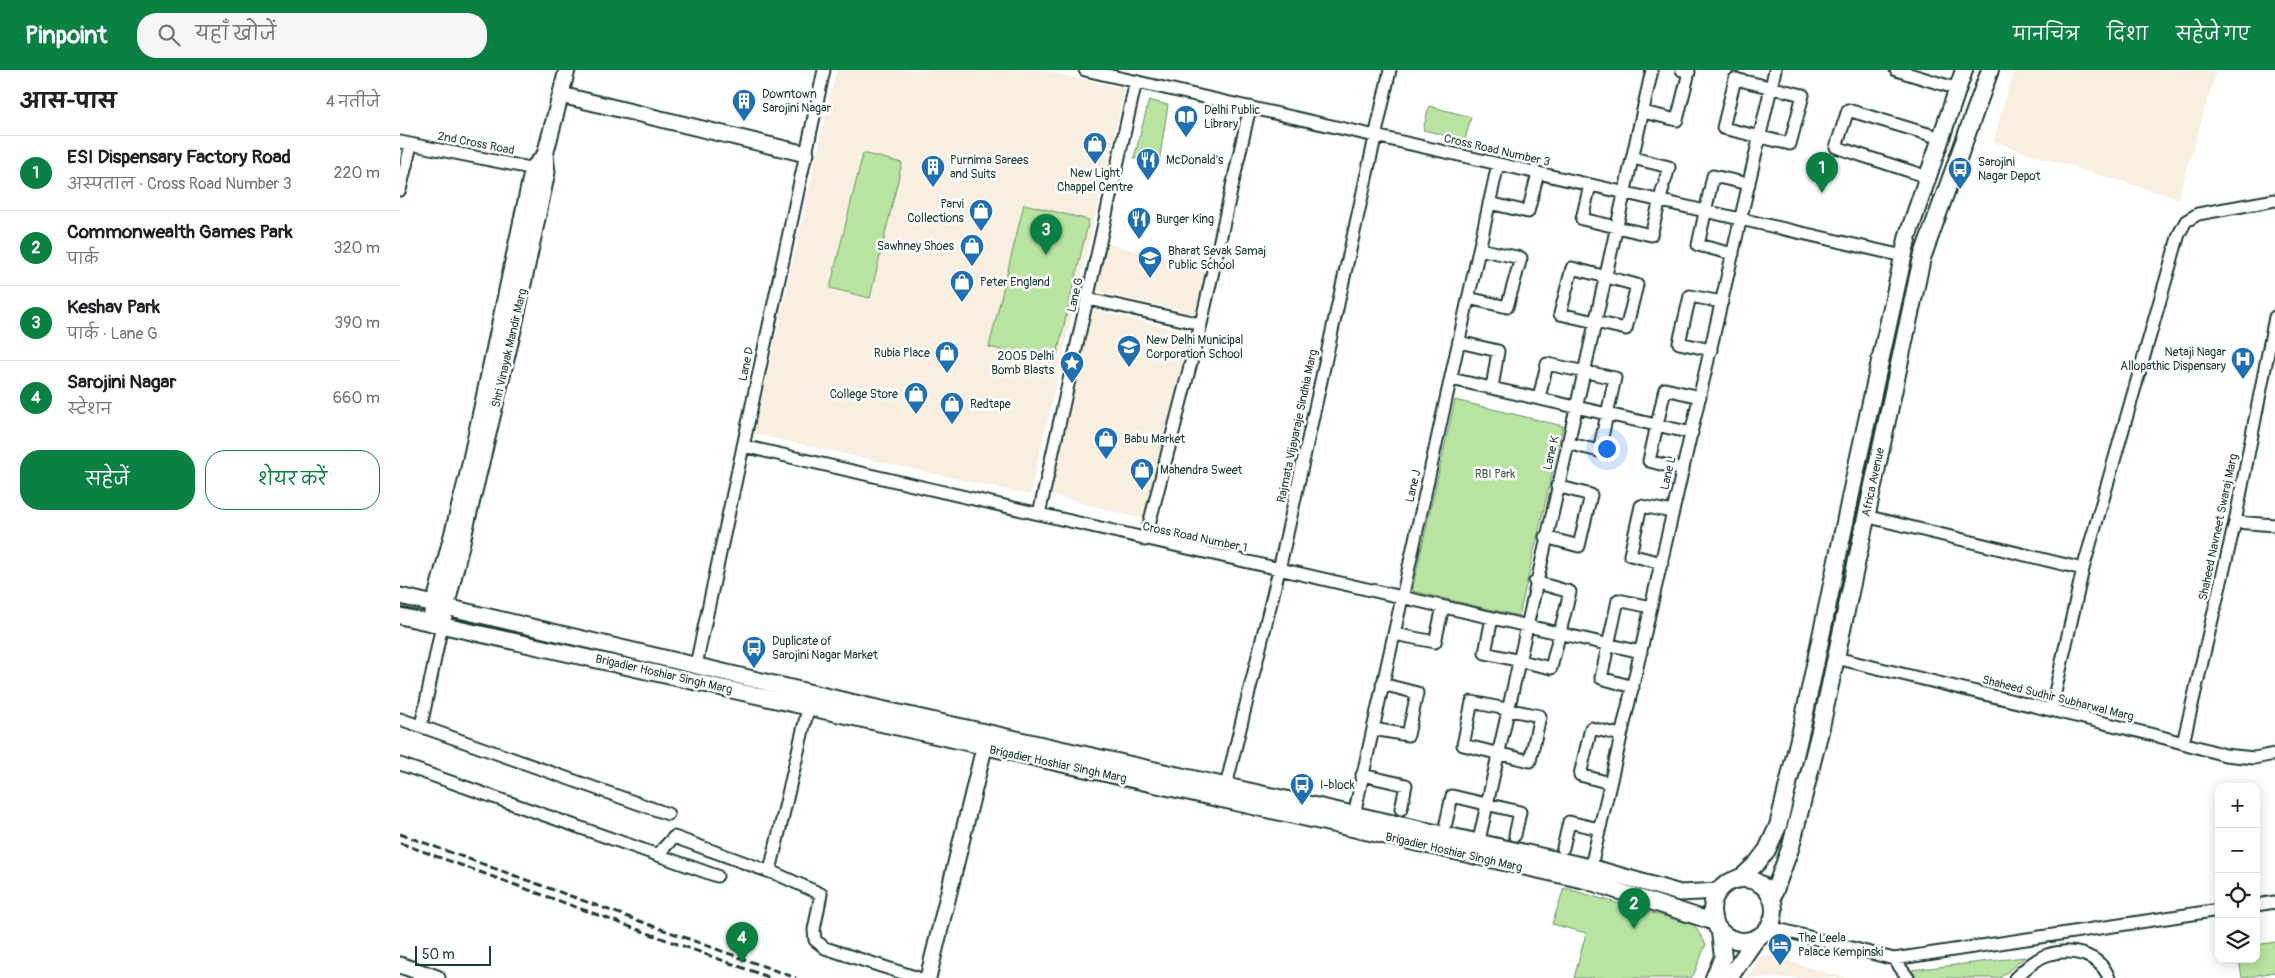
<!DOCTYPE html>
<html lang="hi">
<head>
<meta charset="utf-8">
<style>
  body { margin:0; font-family:Pangolin,"Playpen Sans Deva",sans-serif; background:#f6f6f6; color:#202124 }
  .controls { position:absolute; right:15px; bottom:15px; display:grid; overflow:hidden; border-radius:10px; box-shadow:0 2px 12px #0003 }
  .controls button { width:45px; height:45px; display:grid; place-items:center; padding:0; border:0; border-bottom:1px solid #e0e0e0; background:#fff; color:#202124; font:25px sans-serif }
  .scale { position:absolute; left:15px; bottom:12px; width:76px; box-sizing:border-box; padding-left:5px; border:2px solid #1f3d34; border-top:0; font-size:14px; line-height:18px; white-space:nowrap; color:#1f3d34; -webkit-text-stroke:4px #fff; paint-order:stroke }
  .you { position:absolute; left:1206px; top:378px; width:18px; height:18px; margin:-12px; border:4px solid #fff; border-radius:50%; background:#1a73e8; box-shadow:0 0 0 8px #1a73e833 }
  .badge { display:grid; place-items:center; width:32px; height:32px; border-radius:50%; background:#0b8043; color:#fff; font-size:16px; font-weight:700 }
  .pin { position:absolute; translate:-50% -41px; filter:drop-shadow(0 1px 2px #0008) }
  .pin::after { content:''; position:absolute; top:26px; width:18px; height:15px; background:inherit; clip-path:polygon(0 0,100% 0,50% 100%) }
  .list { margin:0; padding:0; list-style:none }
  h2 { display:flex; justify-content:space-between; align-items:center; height:65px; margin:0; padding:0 20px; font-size:21px }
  h2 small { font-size:16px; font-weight:400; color:#757577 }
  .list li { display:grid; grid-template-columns:32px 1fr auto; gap:15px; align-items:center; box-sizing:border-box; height:75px; padding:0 20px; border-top:1px solid #e0e0e0 }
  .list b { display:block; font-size:19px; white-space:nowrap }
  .list p { margin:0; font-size:16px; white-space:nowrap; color:#757577 }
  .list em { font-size:16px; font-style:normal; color:#757577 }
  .actions { display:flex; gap:10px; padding:15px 20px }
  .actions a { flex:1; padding:11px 0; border:1px solid #0b8043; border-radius:20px; text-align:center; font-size:18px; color:#0b8043 }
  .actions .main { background:#0b8043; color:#fff }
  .icon { flex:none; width:28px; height:28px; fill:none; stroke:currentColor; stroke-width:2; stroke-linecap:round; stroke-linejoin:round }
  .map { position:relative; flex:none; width:1875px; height:908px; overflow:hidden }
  header { display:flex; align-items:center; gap:30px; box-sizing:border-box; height:70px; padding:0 25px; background:#0b8043; color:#fff }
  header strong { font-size:24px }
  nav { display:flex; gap:28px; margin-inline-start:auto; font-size:18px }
  .search { width:350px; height:45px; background:#f6f6f6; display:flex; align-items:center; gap:12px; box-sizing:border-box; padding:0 18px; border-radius:20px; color:#757577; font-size:19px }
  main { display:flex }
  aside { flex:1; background:#fff }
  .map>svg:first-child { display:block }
  .built { fill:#f8efe1 }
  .green { fill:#b8e3a0; stroke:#6c906a }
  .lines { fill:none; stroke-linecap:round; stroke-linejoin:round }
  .minor-casing { stroke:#1f3d34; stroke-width:15 }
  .tertiary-casing { stroke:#1f3d34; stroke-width:19 }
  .secondary-casing { stroke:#1f3d34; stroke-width:20 }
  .minor { stroke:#fff; stroke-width:11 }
  .tertiary { stroke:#fff; stroke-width:15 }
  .secondary { stroke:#fff; stroke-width:16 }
  .rail { stroke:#1f3d34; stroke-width:3; stroke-dasharray:8 4; stroke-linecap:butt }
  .labels { text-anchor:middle; stroke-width:5; stroke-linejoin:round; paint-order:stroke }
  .poi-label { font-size:12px; fill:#1f3d34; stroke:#fff; text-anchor:start }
  .street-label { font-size:12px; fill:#1f3d34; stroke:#fff }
  .park-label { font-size:12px; fill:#3e5e4a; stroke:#fff }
</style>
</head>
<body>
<header>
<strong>Pinpoint</strong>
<div class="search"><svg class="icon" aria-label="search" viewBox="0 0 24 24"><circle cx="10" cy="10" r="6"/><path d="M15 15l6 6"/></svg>यहाँ खोजें</div>
<nav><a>मानचित्र</a><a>दिशा</a><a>सहेजे गए</a></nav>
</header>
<main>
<aside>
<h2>आस-पास<small>4 नतीजे</small></h2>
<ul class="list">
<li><span class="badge">1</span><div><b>ESI Dispensary Factory Road</b><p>अस्पताल · Cross Road Number 3</p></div><em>220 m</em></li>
<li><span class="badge">2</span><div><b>Commonwealth Games Park</b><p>पार्क</p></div><em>320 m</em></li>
<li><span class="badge">3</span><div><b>Keshav Park</b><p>पार्क · Lane G</p></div><em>390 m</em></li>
<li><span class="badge">4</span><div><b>Sarojini Nagar</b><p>स्टेशन</p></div><em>660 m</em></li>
</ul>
<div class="actions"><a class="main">सहेजें</a><a>शेयर करें</a></div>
</aside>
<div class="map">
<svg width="1875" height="908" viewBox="0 0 1875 908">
  <rect width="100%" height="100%" fill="#fff"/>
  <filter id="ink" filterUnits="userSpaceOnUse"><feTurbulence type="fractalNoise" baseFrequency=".02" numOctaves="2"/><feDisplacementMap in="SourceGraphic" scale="10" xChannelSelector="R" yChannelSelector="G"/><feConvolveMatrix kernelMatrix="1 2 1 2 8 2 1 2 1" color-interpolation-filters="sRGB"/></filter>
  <g filter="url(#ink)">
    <path class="built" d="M 436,0 L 640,0 L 725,19 L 630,425 L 354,364 Z
      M 1614,0 L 1807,0 L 1816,3 L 1778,129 L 1593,72 Z
      M 705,173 L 806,198 L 795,244 L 694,221 Z
      M 691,239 L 791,263 L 746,450 L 644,423 Z
      M 1363,884 L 1446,908 L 1347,908 Z"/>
    <path class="green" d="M 749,30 L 768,35 L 759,93 L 734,88 Z
      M 1029,36 L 1071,47 L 1065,70 L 1023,60 Z
      M 463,83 L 502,93 L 470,228 L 430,218 Z
      M 624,134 L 689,150 L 655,293 L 589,277 Z
      M 1055,330 L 1163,356 L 1119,546 L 1012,521 Z
      M 1164,818 L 1294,855 L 1306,874 L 1294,904 L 1291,908 L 1174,908 L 1186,863 L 1152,854 Z
      M 1875,872 L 1875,902 L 1842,908 L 1839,889 L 1856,889 L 1856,875 Z
      M 1625,887 L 1600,908 L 1518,908 L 1511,900 Z"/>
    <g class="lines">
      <defs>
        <path id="minor" d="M 685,0 L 1503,186
          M 1496,0 L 1558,19
          M 1335,9 L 1403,25 L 1390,74 L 1323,58 Z
          M 1243,42 L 1277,50 L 1289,2 L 1282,0
          M 0,72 L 140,100
          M 1233,88 L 1269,97 L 1265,111
          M 1528,107 L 1436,77 L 1448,40 L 1541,68
          M 1190,115 L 1182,149 L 1251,165 L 1263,118
          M 0,120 L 11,75
          M 1089,133 L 1128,142 L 1138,103
          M 1333,184 L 1298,175 L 1313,106 L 1349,114
          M 1172,198 L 1237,215 L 1226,259 L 1160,244 Z
          M 1068,228 L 1107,237 L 1121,188 L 1079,179
          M 688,229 L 801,254 L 850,37
          M 1059,272 L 1098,281 L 1092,318
          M 1311,280 L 1279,273 L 1290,226 L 1322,232
          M 1051,309 L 1292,363
          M 1139,328 L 1147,294 L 1215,308 L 1199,381 L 1167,373
          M 343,376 L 1241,582
          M 1283,400 L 1249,391 L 1265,319 L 1300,327
          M 639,444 L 736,11
          M 1465,446 L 1683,499
          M 1835,452 L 1875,455
          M 1145,467 L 1179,476 L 1191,425 L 1157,416
          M 745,470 L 801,254
          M 1262,493 L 1230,485 L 1241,436 L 1273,442
          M 1092,548 L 1085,583 L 1151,598 L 1170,522 L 1135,512
          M 994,564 L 1035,572 L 1043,537
          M 1436,588 L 1758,666 L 1825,685 L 1854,688 L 1875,684
          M 296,595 L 424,0
          M 1233,617 L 1201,608 L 1218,530 L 1251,537
          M 410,630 L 370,801 L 421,824 L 414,860 L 415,870 L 425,878 L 518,908
          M 1072,632 L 1140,646 L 1130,691 L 1063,675 Z
          M 1651,640 L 1683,499 L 1779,164 L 1786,151 L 1798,144 L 1875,130
          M 0,649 L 268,744
          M 21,656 L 42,555
          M 973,659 L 1008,665 L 1017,623 L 982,614
          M 1783,673 L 1835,452 L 1875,247
          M 0,694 L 317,806
          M 962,705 L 1006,715 L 1001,739
          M 1210,713 L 1180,705 L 1191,658 L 1221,665
          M 824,724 L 879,500 L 990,0
          M 954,745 L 1098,94
          M 1046,753 L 1052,726 L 1120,742 L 1115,765
          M 1163,778 L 1169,752 L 1199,759
          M 1077,779 C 1133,519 1196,260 1252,0
          M 257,785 L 274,767 L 373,803
          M 1189,805 L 1375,0
          M 1856,835 L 1875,832
          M 1370,857 L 1494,889 L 1819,840
          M 1494,889 L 1508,908
          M 1615,908 C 1624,900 1635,889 1647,885 C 1670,877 1700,884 1709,908"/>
        <path id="tertiary" d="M 161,25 L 406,84
          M 0,526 L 468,636 L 1190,797 L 1280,823 L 1319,821
          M 32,543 L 67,408 L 133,98 L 145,85
          M 0,546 L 1187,811 L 1314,852
          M 44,546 L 114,256 L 147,102 L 145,85 L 167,0
          M 0,895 L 37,908
          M 528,908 L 584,678"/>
        <path id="secondary" d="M1312 840a31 31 0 1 1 62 0a31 31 0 1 1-62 0Z
          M 1332,811 L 1343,806 L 1357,793 L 1367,780 L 1378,756 L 1403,652 L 1456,400 L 1508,165 L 1564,0
          M 1372,828 L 1391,776 L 1421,657 L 1522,188 L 1590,0
          M 1314,908 L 1323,887 L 1320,862
          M 1329,908 L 1356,869"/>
      </defs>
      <use href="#minor" class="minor-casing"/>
      <use href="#tertiary" class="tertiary-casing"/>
      <use href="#secondary" class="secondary-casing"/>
      <use href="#minor" class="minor"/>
      <use href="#tertiary" class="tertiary"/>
      <use href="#secondary" class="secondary"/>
      <path class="rail" d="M 0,764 L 396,908
        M 0,773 L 371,908"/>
    </g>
  </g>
  <defs>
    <symbol id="building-pin" viewBox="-11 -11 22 30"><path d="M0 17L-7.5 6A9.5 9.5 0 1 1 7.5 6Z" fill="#1f6fb2" stroke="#fff"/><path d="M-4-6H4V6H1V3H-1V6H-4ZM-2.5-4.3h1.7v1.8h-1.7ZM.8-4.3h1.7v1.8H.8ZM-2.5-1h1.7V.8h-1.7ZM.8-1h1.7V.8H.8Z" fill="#fff"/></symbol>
    <symbol id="library-pin" viewBox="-11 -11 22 30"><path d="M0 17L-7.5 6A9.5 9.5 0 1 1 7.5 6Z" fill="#1f6fb2" stroke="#fff"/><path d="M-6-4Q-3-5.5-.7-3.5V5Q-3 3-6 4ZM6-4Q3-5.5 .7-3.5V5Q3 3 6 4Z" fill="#fff"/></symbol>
    <symbol id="shop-pin" viewBox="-11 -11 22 30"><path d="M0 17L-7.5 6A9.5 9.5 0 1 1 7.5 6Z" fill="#1f6fb2" stroke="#fff"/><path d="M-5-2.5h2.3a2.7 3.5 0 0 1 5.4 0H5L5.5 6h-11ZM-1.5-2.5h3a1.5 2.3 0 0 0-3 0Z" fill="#fff"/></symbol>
    <symbol id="restaurant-pin" viewBox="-11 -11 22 30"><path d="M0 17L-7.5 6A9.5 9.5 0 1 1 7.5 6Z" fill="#1f6fb2" stroke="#fff"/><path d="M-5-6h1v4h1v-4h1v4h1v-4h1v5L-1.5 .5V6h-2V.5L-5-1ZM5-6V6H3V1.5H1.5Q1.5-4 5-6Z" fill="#fff"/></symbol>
    <symbol id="bus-pin" viewBox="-11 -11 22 30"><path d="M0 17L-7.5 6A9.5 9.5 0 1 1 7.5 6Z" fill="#1f6fb2" stroke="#fff"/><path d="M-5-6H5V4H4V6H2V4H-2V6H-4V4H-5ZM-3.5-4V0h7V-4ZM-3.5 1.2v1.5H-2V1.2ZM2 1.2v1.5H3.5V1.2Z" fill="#fff"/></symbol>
    <symbol id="school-pin" viewBox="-11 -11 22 30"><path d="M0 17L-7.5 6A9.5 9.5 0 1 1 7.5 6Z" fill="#1f6fb2" stroke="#fff"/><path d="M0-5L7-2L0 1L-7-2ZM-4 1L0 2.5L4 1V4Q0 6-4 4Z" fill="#fff"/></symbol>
    <symbol id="hospital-pin" viewBox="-11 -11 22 30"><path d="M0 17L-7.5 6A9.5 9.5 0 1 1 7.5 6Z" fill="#1f6fb2" stroke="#fff"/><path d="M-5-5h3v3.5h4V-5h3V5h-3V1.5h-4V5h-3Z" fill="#fff"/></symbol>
    <symbol id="sight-pin" viewBox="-11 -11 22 30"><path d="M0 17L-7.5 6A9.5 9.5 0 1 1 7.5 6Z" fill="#1f6fb2" stroke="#fff"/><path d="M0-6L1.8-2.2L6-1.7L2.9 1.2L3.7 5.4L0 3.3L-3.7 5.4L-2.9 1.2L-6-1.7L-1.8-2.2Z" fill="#fff"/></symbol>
    <symbol id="hotel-pin" viewBox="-11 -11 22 30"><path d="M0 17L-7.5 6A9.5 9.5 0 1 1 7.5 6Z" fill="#1f6fb2" stroke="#fff"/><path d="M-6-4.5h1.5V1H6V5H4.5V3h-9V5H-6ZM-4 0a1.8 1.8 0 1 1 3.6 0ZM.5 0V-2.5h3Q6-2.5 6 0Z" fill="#fff"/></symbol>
  </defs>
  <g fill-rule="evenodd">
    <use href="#building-pin" x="330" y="17" width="28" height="38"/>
    <use href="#library-pin" x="772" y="33" width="28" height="38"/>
    <use href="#shop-pin" x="681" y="60" width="28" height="38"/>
    <use href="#restaurant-pin" x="734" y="76" width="28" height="38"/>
    <use href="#building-pin" x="519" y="83" width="28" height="38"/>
    <use href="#bus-pin" x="1546" y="85" width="28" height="38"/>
    <use href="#shop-pin" x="567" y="127" width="28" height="38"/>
    <use href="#restaurant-pin" x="725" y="135" width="28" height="38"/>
    <use href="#shop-pin" x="558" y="162" width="28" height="38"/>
    <use href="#school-pin" x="736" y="174" width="28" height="38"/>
    <use href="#shop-pin" x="548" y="198" width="28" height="38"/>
    <use href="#school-pin" x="715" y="263" width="28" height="38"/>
    <use href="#shop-pin" x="533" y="269" width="28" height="38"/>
    <use href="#hospital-pin" x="1829" y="275" width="28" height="38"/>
    <use href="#sight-pin" x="658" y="279" width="28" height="38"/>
    <use href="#shop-pin" x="502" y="310" width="28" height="38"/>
    <use href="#shop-pin" x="538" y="320" width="28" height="38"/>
    <use href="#shop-pin" x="692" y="355" width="28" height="38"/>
    <use href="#shop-pin" x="728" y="386" width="28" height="38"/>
    <use href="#bus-pin" x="340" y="564" width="28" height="38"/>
    <use href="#bus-pin" x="888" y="701" width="28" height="38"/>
    <use href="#hotel-pin" x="1366" y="861" width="28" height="38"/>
  </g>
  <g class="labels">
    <g class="poi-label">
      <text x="362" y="28">Downtown<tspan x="362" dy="14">Sarojini Nagar</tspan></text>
      <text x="804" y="44">Delhi Public<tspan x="804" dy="14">Library</tspan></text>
      <text x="550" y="94">Purnima Sarees<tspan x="550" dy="14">and Suits</tspan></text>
      <text x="766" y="94">McDonald's</text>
      <text x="1578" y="96">Sarojini<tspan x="1578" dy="14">Nagar Depot</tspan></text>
      <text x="695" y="107" text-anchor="middle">New Light<tspan x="695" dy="14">Chappel Centre</tspan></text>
      <text x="564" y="138" text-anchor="end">Parvi<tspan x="564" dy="14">Collections</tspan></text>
      <text x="756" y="153">Burger King</text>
      <text x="554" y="180" text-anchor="end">Sawhney Shoes</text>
      <text x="768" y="185">Bharat Sevak Samaj<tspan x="768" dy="14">Public School</tspan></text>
      <text x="580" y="216">Peter England</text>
      <text x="746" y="274">New Delhi Municipal<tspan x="746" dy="14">Corporation School</tspan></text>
      <text x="1826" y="286" text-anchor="end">Netaji Nagar<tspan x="1826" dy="14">Allopathic Dispensary</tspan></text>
      <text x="530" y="287" text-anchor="end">Rubia Place</text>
      <text x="654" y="290" text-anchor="end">2005 Delhi<tspan x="654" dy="14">Bomb Blasts</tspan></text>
      <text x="498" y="328" text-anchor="end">College Store</text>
      <text x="570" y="338">Redtape</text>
      <text x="724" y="373">Babu Market</text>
      <text x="760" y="404">Mahendra Sweet</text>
      <text x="372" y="575">Duplicate of<tspan x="372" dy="14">Sarojini Nagar Market</tspan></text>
      <text x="920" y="719">I-block</text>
      <text x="1398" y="872">The Leela<tspan x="1398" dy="14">Palace Kempinski</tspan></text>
    </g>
    <g class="street-label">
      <text transform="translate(76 73) rotate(11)" y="4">2nd Cross Road</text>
      <text transform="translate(1097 80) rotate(13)" y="4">Cross Road Number 3</text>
      <text transform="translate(675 225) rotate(-77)" y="4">Lane G</text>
      <text transform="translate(109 278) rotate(-77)" y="4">Shri Vinayak Mandir Marg</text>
      <text transform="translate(346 294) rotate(-78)" y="4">Lane D</text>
      <text transform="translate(897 356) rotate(-78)" y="4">Rajmata Vijayaraje Sindhia Marg</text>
      <text transform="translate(1151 383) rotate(-77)" y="4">Lane K</text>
      <text transform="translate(1268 403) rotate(-77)" y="4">Lane L</text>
      <text transform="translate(1473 412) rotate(-78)" y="4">Africa Avenue</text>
      <text transform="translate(1013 416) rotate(-77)" y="4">Lane J</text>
      <text transform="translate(1818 457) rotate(-78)" y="4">Shaheed Navneet Swaraj Marg</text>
      <text transform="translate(795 467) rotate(12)" y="4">Cross Road Number 1</text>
      <text transform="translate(264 604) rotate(13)" y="4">Brigadier Hoshiar Singh Marg</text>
      <text transform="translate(1658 628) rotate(14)" y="4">Shaheed Sudhir Subharwal Marg</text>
      <text transform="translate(658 694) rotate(12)" y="4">Brigadier Hoshiar Singh Marg</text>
      <text transform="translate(1054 782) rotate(13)" y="4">Brigadier Hoshiar Singh Marg</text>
    </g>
    <g class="park-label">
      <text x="1095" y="408">RBI Park</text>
    </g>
  </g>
</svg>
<div class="controls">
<button>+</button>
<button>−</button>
<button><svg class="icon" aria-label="locate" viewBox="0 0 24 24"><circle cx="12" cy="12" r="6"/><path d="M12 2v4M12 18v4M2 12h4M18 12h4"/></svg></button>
<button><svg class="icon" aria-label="layers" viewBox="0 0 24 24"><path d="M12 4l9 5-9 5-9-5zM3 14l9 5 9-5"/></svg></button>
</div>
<div class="scale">50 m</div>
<div class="you"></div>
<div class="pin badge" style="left:1422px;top:123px">1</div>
<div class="pin badge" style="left:1234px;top:859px">2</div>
<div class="pin badge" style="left:646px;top:185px">3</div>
<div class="pin badge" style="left:342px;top:893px">4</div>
</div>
</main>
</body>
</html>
